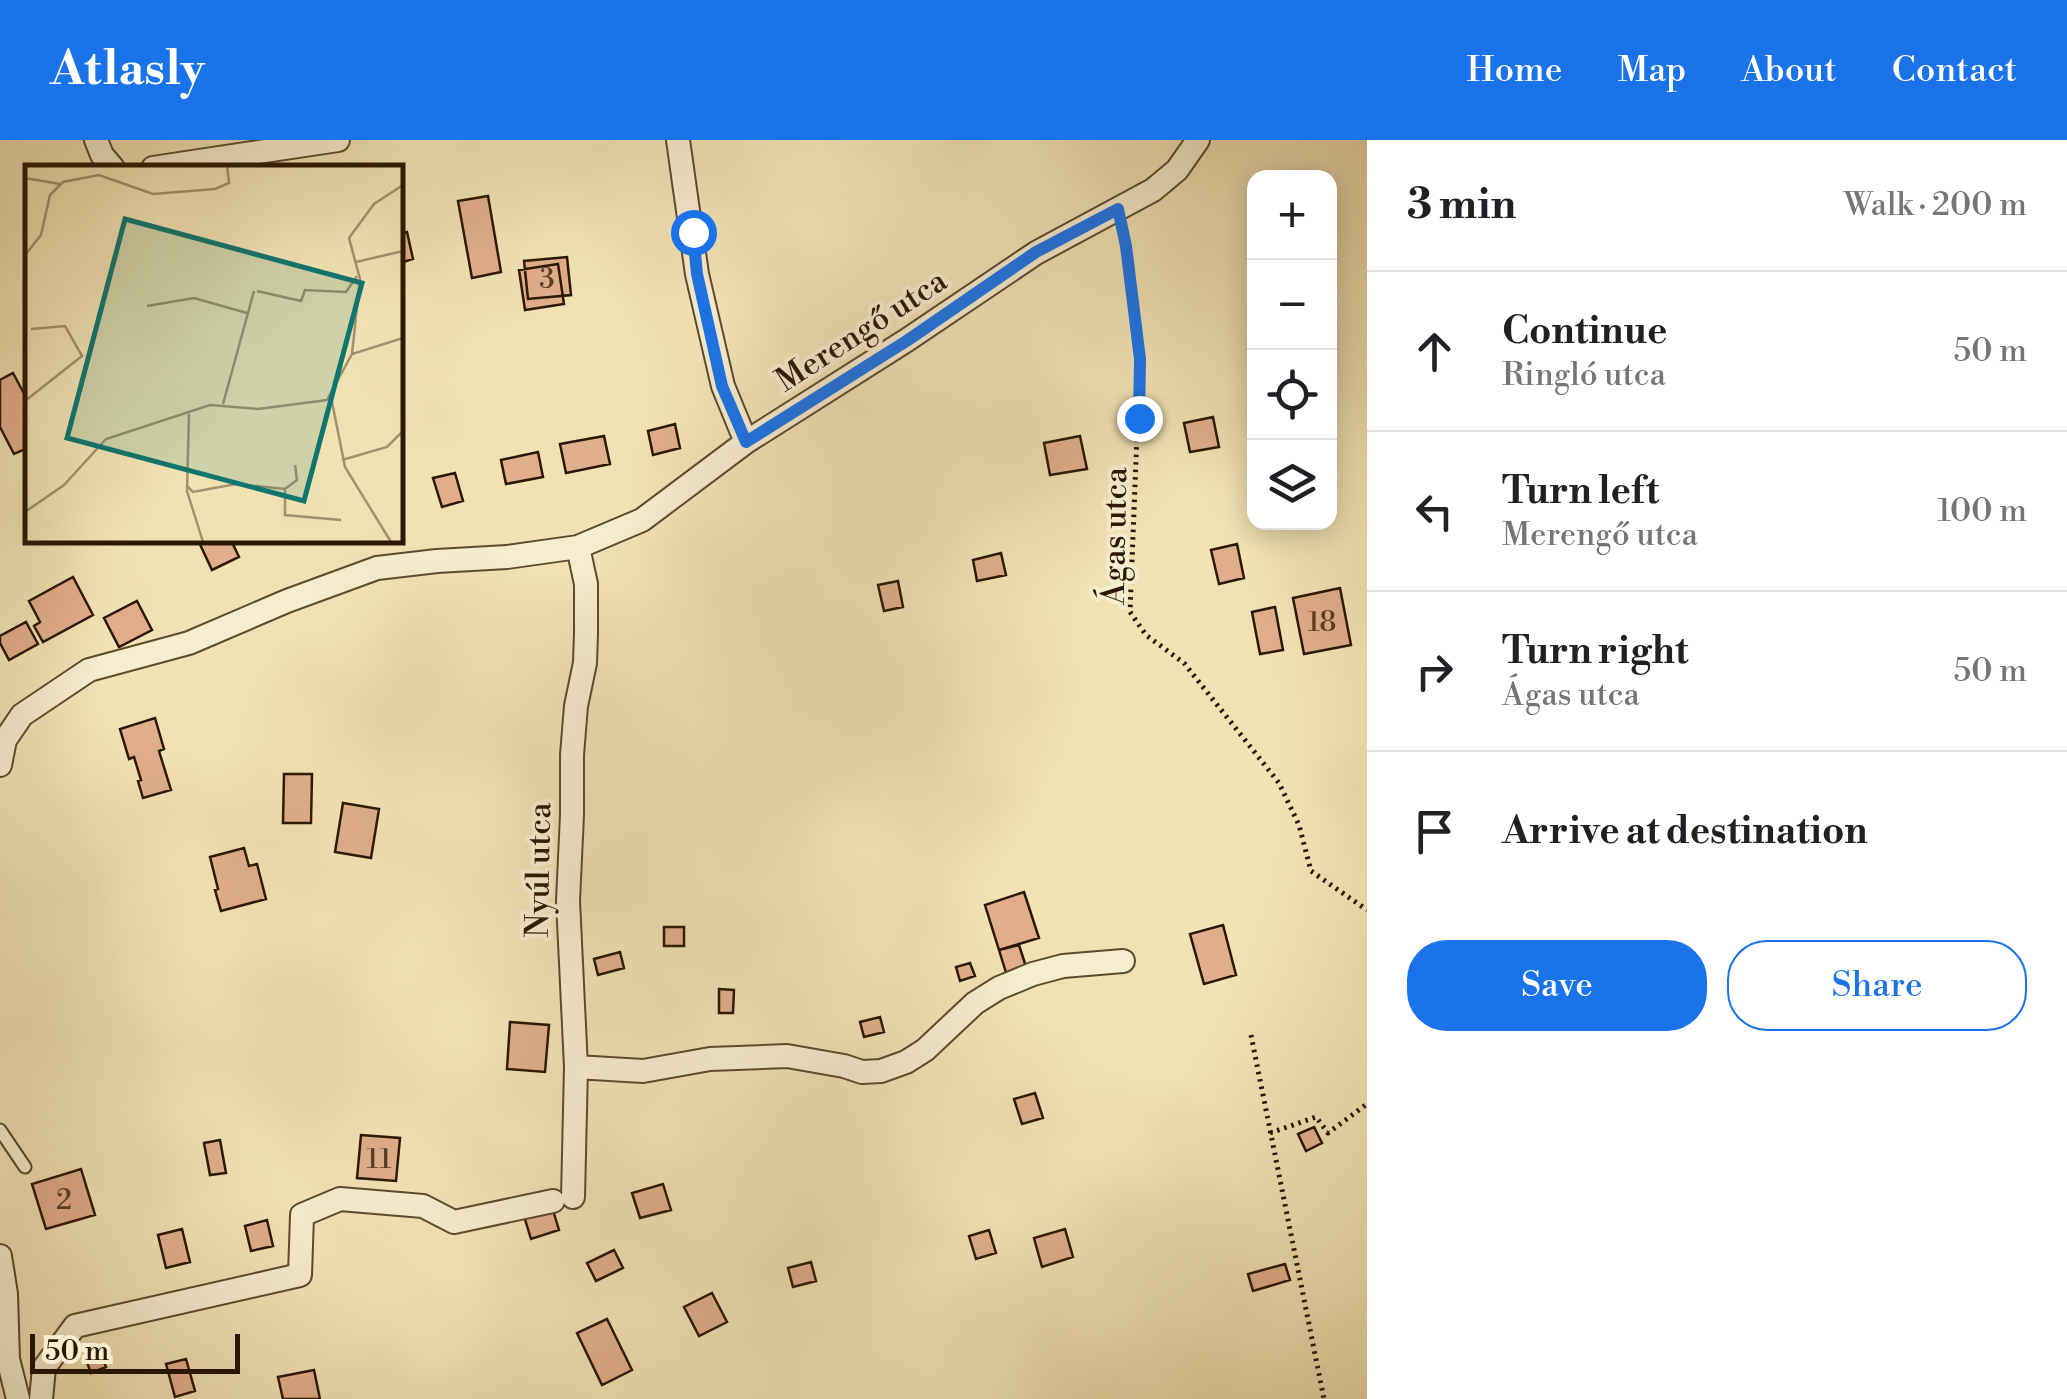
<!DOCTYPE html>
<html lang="en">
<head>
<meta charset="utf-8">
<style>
  body { margin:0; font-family:"Libre Bodoni",serif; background:#f6f6f6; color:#202124 }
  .controls { position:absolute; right:30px; top:30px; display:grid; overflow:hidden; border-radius:20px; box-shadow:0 5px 25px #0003 }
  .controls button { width:90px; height:90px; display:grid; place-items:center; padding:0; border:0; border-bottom:2px solid #e0e0e0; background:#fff; color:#202124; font:50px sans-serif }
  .scale { position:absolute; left:30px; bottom:25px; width:210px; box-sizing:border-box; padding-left:10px; border:5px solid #2b1702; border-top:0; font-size:28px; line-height:35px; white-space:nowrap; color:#2b1702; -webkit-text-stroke:8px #f6ecce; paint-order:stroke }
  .stop { position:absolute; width:30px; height:30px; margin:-22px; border:8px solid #1a73e8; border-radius:50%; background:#fff }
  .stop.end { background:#1a73e8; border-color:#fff; box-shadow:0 2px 10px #0008 }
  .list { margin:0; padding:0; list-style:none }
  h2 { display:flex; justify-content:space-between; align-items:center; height:130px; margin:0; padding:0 40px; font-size:42px }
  h2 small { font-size:32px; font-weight:400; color:#757577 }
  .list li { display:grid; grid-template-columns:65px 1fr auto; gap:30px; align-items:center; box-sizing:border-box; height:160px; padding:0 40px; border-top:2px solid #e0e0e0 }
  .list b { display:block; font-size:38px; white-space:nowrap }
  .list p { margin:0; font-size:32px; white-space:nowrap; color:#757577 }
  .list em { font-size:32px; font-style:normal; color:#757577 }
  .actions { display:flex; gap:20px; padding:30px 40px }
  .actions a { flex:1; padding:22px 0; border:2px solid #1a73e8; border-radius:40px; text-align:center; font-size:35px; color:#1a73e8 }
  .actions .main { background:#1a73e8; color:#fff }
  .icon { flex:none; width:55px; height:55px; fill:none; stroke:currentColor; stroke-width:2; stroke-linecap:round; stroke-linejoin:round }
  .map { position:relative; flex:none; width:1367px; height:1259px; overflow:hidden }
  header { display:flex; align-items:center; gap:60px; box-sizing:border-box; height:140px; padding:0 50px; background:#1a73e8; color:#fff }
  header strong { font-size:48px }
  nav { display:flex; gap:55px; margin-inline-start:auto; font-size:35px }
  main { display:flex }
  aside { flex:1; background:#fff }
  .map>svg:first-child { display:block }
  .building { fill:#e0ae8b; stroke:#2b1702; stroke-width:2.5 }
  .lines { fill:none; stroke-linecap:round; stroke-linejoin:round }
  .lane-casing { stroke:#5c4a2e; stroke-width:15 }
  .street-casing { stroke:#5c4a2e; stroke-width:26 }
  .path { stroke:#2b1702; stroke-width:5; stroke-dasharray:2.5 5; stroke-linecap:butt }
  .lane { stroke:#f6ecce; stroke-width:11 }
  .street { stroke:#f6ecce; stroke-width:22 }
  .route { stroke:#1a73e8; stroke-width:12 }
  .labels { text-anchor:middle; stroke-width:8; stroke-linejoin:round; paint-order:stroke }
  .number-label { font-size:28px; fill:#583d24 }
  .street-label { font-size:32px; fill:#2b1702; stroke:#f6ecce }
  .inset-road { fill:none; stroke:#a2916d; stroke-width:2.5 }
  .view { fill:#0f766e; fill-opacity:0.15; stroke:#0f766e; stroke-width:5 }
  .inset-edge { fill:none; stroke:#2b1702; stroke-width:5 }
</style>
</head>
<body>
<header>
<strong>Atlasly</strong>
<nav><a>Home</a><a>Map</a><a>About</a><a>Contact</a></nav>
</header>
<main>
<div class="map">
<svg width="1367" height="1259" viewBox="0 0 1367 1259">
  <rect width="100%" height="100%" fill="#f1e2b4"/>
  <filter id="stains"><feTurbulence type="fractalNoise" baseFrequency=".002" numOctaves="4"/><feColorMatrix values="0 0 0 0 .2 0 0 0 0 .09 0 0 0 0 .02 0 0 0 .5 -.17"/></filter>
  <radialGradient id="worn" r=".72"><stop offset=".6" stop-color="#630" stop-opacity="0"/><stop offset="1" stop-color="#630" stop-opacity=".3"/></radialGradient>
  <path class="building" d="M 488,56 L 501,132 L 472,138 L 458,61 Z
    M 407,92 L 413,119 L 400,123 L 400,94 Z
    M 567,117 L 571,155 L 528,159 L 524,121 Z
    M 558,124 L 564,164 L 525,170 L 519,130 Z
    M 13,233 L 28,261 L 28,308 L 14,314 L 0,287 L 0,240 Z
    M 1213,277 L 1219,307 L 1190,312 L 1184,283 Z
    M 675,284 L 680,308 L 653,315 L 648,291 Z
    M 604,296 L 610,324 L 566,333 L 560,304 Z
    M 1080,296 L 1087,329 L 1050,335 L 1044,303 Z
    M 538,312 L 543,337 L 506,344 L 501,320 Z
    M 455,333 L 463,361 L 442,367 L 433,338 Z
    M 198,400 L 231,400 L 239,417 L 212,430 Z
    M 1237,404 L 1244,438 L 1219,444 L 1211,410 Z
    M 1001,413 L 1006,435 L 977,441 L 973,420 Z
    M 73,437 L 93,475 L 43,502 L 34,486 L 40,482 L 29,461 Z
    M 898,441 L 903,467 L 884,471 L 878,445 Z
    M 1340,448 L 1351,505 L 1304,514 L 1293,458 Z
    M 137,461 L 152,490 L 119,507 L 104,478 Z
    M 1275,467 L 1283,510 L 1260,514 L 1252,472 Z
    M 26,482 L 38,504 L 9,520 L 0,503 L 0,496 Z
    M 155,578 L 164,609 L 159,611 L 171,650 L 143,658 L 138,641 L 141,640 L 134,617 L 129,619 L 120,589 Z
    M 284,634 L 312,634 L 311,683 L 283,683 Z
    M 343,663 L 379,669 L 371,718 L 335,712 Z
    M 244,708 L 249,726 L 257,724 L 266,759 L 221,771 L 215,750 L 218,749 L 210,717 Z
    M 1024,752 L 1039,798 L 999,810 L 985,765 Z
    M 1223,785 L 1236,835 L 1204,844 L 1190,794 Z
    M 664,787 L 684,787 L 684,806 L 664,806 Z
    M 1019,805 L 1028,833 L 1008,839 L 999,810 Z
    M 620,812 L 624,828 L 598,835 L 594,819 Z
    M 970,823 L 975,836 L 960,841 L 956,827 Z
    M 719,849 L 734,850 L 733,873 L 719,873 Z
    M 880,877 L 884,892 L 864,897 L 860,882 Z
    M 510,882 L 549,885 L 545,932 L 507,929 Z
    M 1035,953 L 1043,978 L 1022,984 L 1014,959 Z
    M 1314,987 L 1322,1003 L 1306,1011 L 1298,994 Z
    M 361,995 L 400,998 L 396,1041 L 357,1038 Z
    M 220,1000 L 226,1033 L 210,1035 L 204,1003 Z
    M 81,1029 L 95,1075 L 46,1089 L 32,1044 Z
    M 663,1044 L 671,1070 L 640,1078 L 632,1053 Z
    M 552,1067 L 559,1090 L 531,1099 L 524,1076 Z
    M 267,1080 L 273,1106 L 251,1111 L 245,1086 Z
    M 182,1089 L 190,1122 L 166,1128 L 158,1095 Z
    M 1065,1089 L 1073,1117 L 1042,1127 L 1034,1098 Z
    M 989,1090 L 996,1113 L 976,1119 L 969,1096 Z
    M 614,1110 L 623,1128 L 596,1141 L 587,1123 Z
    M 811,1122 L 816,1141 L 793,1147 L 788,1128 Z
    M 1285,1124 L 1290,1140 L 1253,1151 L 1248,1134 Z
    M 712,1153 L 727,1182 L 699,1196 L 684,1167 Z
    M 607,1179 L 632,1230 L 602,1245 L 577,1193 Z
    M 100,1212 L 106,1227 L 91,1233 L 85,1217 Z
    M 186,1219 L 195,1251 L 175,1257 L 166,1224 Z
    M 314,1230 L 320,1259 L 283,1259 L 278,1237 Z"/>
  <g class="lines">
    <defs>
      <path id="lane" d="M 0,990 L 25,1027"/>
      <path id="street" d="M 96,0 L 102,15 L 113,28
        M 678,0 L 697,134 L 723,246 L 746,302
        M 153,28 L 338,0
        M 0,625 L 5,600 L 22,575 L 89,530 L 189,503 L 287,461 L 377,428 L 437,421 L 507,417 L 578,407 L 642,380 L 746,302 L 907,200 L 1036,113 L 1153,50 L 1177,30 L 1198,0
        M 576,927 L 643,931 L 710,919 L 787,916 L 844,926 L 862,932 L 881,931 L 906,922 L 925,910 L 975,863 L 999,848 L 1033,834 L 1063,826 L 1123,821
        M 573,1057 L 576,927 L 568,761 L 572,675 L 572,615 L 576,566 L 585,523 L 586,493 L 586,444 L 578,407
        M 0,1116 L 6,1154 L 8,1219 L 18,1259
        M 41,1259 L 44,1228 L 75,1186 L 300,1135 L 302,1075 L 340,1059 L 423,1066 L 454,1082 L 553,1061"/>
    </defs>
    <use href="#lane" class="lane-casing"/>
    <use href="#street" class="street-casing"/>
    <path class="path" d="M 1122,91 L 1140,219 L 1130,472 L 1146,495 L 1184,523 L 1279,643 L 1299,685 L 1311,731 L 1367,770
      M 1251,895 L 1324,1259
      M 1270,993 L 1316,977 L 1328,993 L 1367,964"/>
    <use href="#lane" class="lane"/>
    <use href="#street" class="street"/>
  </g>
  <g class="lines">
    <path class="route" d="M 693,92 L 697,134 L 722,246 L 746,302 L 908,200 L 1036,112 L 1118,69 L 1126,106 L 1140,219 L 1139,278"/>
  </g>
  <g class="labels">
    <g class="number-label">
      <text x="547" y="148">3</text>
      <text x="1322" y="491">18</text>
      <text x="379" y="1028">11</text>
      <text x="64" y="1069">2</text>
    </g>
    <g class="street-label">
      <text transform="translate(861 190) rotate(-33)" y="11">Merengő utca</text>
      <text transform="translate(1114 396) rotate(-89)" y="11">Ágas utca</text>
      <text transform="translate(538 730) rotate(-89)" y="11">Nyúl utca</text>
    </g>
  </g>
  <g transform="translate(25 25)">
    <rect width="378" height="378" fill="#f1e2b4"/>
    <path class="inset-road" d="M 0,13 L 35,19M 0,90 L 16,70 L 25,30 L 38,17 L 74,10 L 128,29 L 190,24 L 204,18 L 202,0M 331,97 L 378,86M 232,126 L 276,136 L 280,125 L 321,127 L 332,111M 122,141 L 169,133 L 222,148M 327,189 L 335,114 L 324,73 L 349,39 L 378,20M 306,232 L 320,302 L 366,377M 0,236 L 57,191 L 40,161 L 6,164M 198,239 L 229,126M 164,249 L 162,326 L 178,377M 317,295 L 362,282 L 378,266M 162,321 L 168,327 L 211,319 L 260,324 L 272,315 L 270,300M 260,324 L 260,350 L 316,355M 0,347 L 39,320 L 81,274 L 185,240 L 233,244 L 302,235 L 327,189 L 378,173"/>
    <path class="view" d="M 100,54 L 337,118 L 279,336 L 42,273 Z"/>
    <rect width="378" height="378" class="inset-edge"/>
  </g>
  <rect width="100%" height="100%" filter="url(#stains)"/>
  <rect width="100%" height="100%" fill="url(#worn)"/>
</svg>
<div class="controls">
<button>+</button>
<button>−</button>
<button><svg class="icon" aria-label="locate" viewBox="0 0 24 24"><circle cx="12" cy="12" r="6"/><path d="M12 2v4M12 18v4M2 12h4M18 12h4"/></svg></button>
<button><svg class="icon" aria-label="layers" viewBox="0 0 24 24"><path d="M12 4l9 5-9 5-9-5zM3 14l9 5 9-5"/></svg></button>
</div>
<div class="scale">50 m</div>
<div class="stop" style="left:693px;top:92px"></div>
<div class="stop end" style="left:1139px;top:278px"></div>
</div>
<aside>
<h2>3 min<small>Walk · 200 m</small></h2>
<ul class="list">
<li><svg class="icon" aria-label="ahead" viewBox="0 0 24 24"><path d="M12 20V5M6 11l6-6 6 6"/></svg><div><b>Continue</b><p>Ringló utca</p></div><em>50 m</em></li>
<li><svg class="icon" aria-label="left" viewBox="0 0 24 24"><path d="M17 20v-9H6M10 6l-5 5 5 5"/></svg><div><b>Turn left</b><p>Merengő utca</p></div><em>100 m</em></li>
<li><svg class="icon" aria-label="right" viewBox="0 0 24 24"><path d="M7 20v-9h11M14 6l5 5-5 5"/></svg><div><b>Turn right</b><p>Ágas utca</p></div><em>50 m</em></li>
<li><svg class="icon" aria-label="arrive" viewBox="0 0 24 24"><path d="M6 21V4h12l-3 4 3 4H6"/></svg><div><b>Arrive at destination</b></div></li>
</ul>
<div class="actions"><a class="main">Save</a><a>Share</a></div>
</aside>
</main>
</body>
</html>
